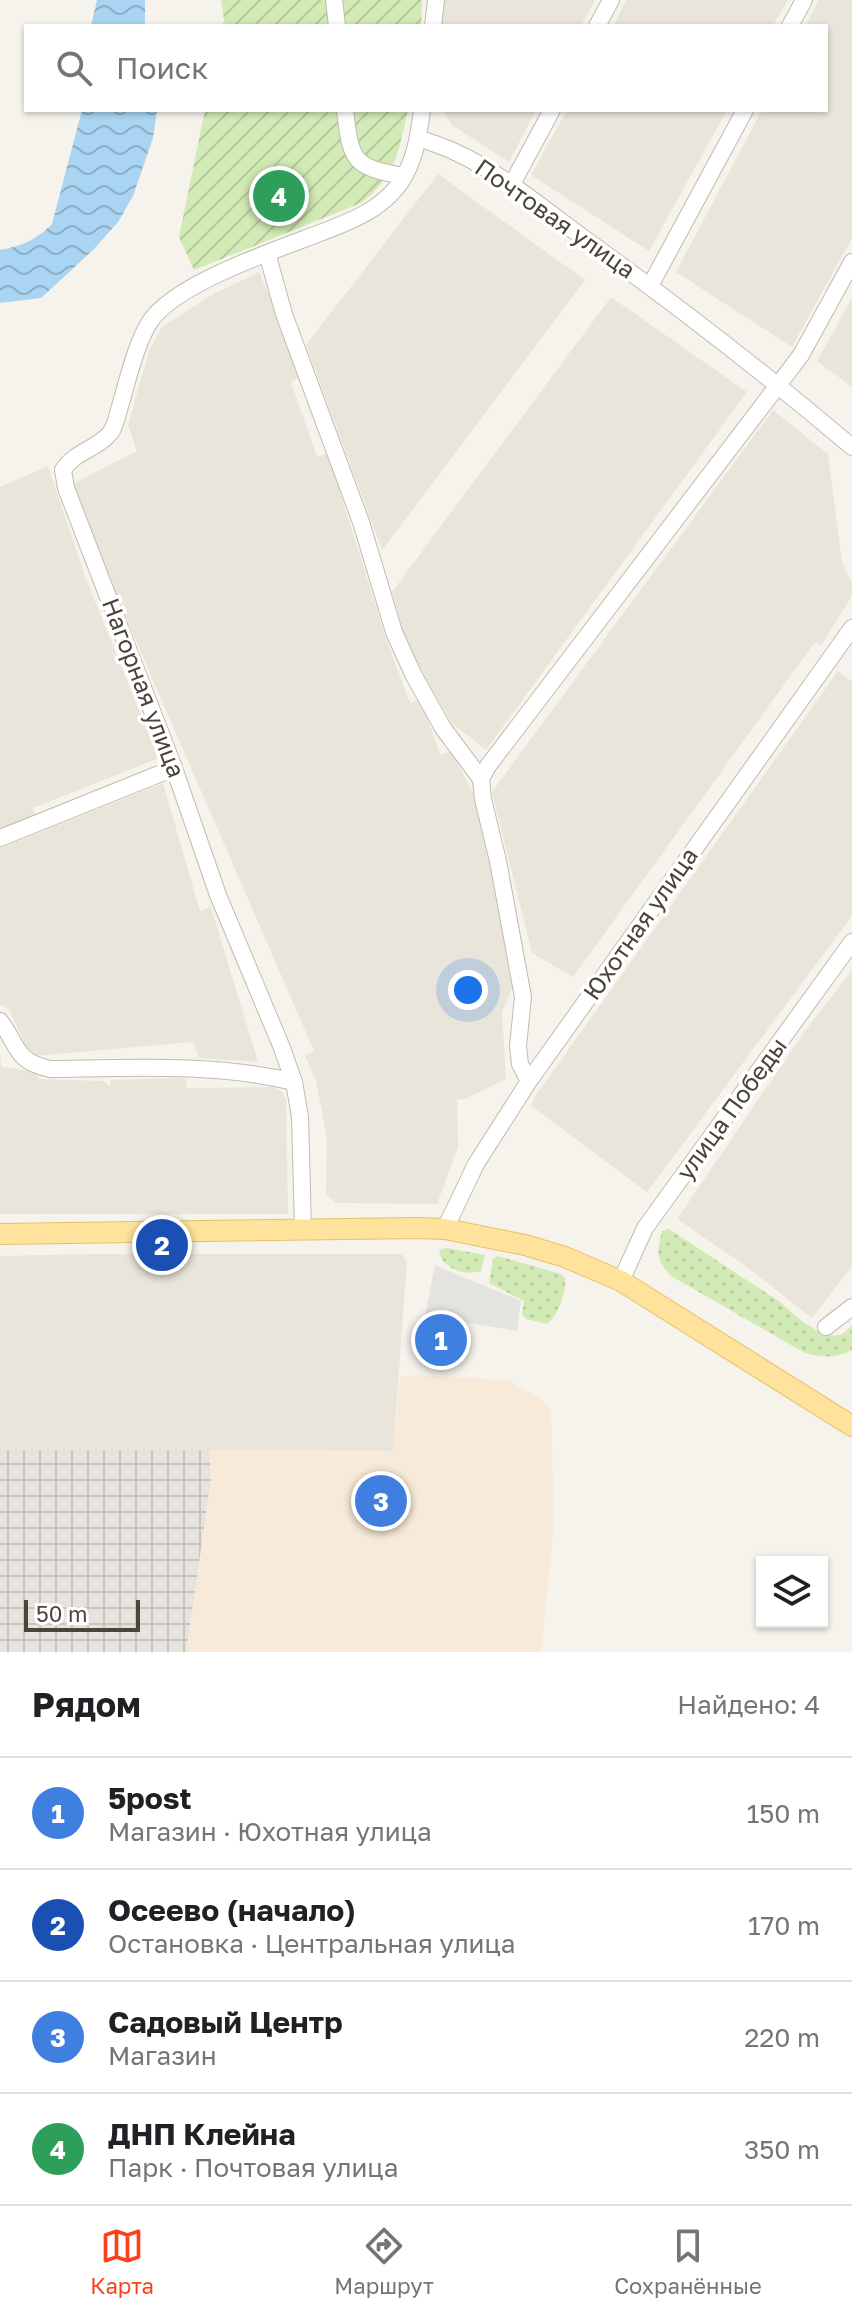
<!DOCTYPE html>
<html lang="ru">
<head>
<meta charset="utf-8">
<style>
  body { margin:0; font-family:"Golos Text",sans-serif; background:#f6f6f6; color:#202124 }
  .controls { position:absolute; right:24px; bottom:24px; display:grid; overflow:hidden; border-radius:0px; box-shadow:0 2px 6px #0004 }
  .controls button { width:72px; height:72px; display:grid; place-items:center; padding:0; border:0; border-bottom:2px solid #e0e0e0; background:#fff; color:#202124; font:40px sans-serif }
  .scale { position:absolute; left:24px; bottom:20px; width:116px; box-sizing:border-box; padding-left:8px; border:4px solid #4b4439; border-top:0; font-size:22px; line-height:28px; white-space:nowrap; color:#4b4439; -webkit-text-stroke:6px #fff; paint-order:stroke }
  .you { position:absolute; left:468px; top:990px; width:28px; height:28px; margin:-20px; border:6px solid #fff; border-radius:50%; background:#1a73e8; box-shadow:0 0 0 12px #1a73e833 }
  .badge { display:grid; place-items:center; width:52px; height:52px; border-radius:50%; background:#fc3f1d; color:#fff; font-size:26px; font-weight:700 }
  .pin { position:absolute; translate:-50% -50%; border:4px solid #fff; box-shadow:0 2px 8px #0006 }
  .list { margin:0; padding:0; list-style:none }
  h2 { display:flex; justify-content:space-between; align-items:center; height:104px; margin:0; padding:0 32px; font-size:34px }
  h2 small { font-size:26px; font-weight:400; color:#757577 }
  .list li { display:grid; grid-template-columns:52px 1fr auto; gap:24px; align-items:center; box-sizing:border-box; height:112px; padding:0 32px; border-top:2px solid #e0e0e0 }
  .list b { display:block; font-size:30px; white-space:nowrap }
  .list p { margin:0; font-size:26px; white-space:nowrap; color:#757577 }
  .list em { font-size:26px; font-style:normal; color:#757577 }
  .icon { flex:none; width:44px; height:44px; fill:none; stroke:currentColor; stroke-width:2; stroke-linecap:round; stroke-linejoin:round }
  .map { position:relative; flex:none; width:852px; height:1652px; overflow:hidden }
  .search { position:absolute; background:#fff; box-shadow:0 2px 6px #0004; left:24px; right:24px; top:24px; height:88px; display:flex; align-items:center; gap:20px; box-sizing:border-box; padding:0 28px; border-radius:0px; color:#757577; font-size:30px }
  .sheet { height:552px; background:#fff }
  nav { display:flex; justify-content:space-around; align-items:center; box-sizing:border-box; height:112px; border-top:2px solid #e0e0e0; background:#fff; font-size:22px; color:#757577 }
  nav a { display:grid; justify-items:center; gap:4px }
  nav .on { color:#fc3f1d }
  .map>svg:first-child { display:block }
  .residential { fill:#eae5da }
  .commercial { fill:#f7ead8 }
  .industrial { fill:url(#industrial-grid) }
  .grass { fill:url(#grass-dots) }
  .garden { fill:url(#garden-furrows) }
  .parking { fill:#e5e3e0 }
  .water { fill:url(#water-waves) }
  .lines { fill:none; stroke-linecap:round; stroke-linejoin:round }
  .minor-casing { stroke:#c2bbae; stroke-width:18 }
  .major-casing { stroke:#e6c16a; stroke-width:22 }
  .minor { stroke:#fff; stroke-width:16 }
  .major { stroke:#ffe39c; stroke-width:20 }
  .labels { text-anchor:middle; stroke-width:7; stroke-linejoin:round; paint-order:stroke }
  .street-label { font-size:24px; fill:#4b4439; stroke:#fff }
</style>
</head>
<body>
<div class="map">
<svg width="852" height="1652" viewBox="0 0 852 1652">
  <defs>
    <pattern id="industrial-grid" width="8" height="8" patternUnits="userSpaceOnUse" patternTransform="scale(2)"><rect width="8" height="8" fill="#e6e2dd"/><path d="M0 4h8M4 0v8" fill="none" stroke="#c7c3be"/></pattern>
    <pattern id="grass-dots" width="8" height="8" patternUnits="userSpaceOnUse" patternTransform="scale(2)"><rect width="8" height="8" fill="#d2eab5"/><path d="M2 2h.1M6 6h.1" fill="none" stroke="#b6ca9c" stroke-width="1.8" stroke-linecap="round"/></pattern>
    <pattern id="garden-furrows" width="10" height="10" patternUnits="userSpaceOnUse" patternTransform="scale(2)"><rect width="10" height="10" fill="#d2eab5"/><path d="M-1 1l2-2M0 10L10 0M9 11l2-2" fill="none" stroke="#b6ca9c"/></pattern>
    <pattern id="water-waves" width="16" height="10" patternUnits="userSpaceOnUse" patternTransform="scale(2)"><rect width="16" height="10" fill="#a9d4f2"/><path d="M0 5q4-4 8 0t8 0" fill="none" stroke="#8caec5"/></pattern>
  </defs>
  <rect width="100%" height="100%" fill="#f6f3ec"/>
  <path class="residential" d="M 444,0 L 595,0 L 581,26 L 441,26 Z
    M 626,0 L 788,0 L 773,26 L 613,26 Z
    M 819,0 L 852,0 L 852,238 L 792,347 L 676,272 L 762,110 L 826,110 L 826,26 L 805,26 Z
    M 442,110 L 536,110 L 509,162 L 452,125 Z
    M 567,110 L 727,110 L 649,251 L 531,175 Z
    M 438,174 L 585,280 L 382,550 L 306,345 Z
    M 259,272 L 303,375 L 291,382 L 317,457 L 328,453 L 386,639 L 410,703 L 421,700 L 440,755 L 451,751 L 475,796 L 491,859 L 514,984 L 502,1012 L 506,1079 L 467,1098 L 457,1100 L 458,1147 L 437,1204 L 336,1203 L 326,1194 L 327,1138 L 316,1081 L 305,1056 L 314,1051 L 103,565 L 72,484 L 137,451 L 128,425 L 149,351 L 162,327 L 210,296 Z
    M 611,297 L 747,392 L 486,750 L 452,723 L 428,683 L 404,635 L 392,592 Z
    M 852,298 L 852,387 L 817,361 Z
    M 773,410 L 828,454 L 842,562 L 852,583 L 852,596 L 821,646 L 815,642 L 573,977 L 532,953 L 492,792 Z
    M 48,466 L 86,579 L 159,758 L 33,808 L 35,815 L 0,830 L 0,487 Z
    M 838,671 L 852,682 L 852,916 L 647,1192 L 531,1106 L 534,1098 Z
    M 163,783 L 200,911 L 211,907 L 258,1062 L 199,1058 L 193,1042 L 33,1056 L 25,1045 L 9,1009 L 0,1005 L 0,848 Z
    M 852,970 L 852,1266 L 812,1318 L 744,1265 L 677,1219 L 805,1031 Z
    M 0,1053 L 2,1067 L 37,1072 L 39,1079 L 102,1081 L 110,1086 L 111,1080 L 185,1078 L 187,1088 L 274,1087 L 282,1092 L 286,1099 L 288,1214 L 0,1214 Z
    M 91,1254 L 401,1254 L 407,1261 L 393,1451 L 0,1450 L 0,1256 Z"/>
  <path class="commercial" d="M 415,1375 L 507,1380 L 544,1401 L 551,1409 L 554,1523 L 541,1652 L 186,1652 L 211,1480 L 209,1450 L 393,1451 L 400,1377 Z"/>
  <path class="industrial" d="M 0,1450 L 209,1450 L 211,1480 L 186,1652 L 0,1652 Z"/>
  <path class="grass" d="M 669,1229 L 780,1302 C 793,1314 823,1342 842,1334 C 846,1332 849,1328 852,1325 L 852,1350 C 836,1359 822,1357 805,1353 L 671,1276 C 655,1258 657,1254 662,1231 Z
    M 447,1248 L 485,1255 L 481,1271 C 464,1276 447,1270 439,1254 L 441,1249 Z
    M 498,1256 L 561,1274 L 565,1278 C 567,1290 558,1316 547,1324 L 526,1319 L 522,1314 L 524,1301 L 489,1283 L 493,1259 Z"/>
  <path class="garden" d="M 221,0 L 422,0 L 421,26 L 222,26 L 224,20 Z
    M 205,110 L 408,110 C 398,152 397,175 361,203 L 194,270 L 179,237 Z"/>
  <path class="parking" d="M 435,1265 L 521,1301 L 517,1331 L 425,1316 Z"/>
  <path class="water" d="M 97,0 L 145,0 L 145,26 L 91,26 Z
    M 82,110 L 157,110 L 153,138 L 133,196 L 118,222 L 93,250 L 41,298 L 0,303 L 0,250 C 22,246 36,240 52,224 Z"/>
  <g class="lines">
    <defs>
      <path id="minor" d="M 334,0 L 337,26
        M 433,26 L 436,0
        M 597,26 L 611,0
        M 790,26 L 804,0
        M 345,110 C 351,162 353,167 404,176
        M 418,138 C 430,142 442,146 453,151 C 502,173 545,210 589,242 C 679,307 767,375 852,447
        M 511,186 L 552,110
        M 267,253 L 284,314 L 361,522 L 394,632 L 413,674 L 443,728 L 481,779
        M 650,286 L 745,110
        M 0,838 L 174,768
        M 0,1021 C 19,1046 14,1061 50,1069 C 130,1068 215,1063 294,1082
        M 529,1081 L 520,1064 L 518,1046 L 523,997 L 498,861 L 483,799 L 481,779 L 488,766 L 801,355 L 852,262
        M 303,1229 L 300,1117 L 294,1082 L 282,1048 L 218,895 L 174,768 L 66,488 L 63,470 C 75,451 98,449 111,432 C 116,425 118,412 121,403 C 128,379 139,330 157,313 C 188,281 262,255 304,239 C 341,225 385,212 405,175 C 416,155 419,132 422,110
        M 445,1229 L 476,1164 L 529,1081 L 852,628
        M 621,1281 L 645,1228 L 852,942
        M 826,1327 L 852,1307"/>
      <path id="major" d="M 0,1234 L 418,1228 L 445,1229 L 525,1245 L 565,1257 L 621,1281 L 852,1426"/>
    </defs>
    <use href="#minor" class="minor-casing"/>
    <use href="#major" class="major-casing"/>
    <use href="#minor" class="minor"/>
    <use href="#major" class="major"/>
  </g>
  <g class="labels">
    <g class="street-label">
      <text transform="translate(555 219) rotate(35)" y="8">Почтовая улица</text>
      <text transform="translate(143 688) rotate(69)" y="8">Нагорная улица</text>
      <text transform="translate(641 924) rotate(-55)" y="8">Юхотная улица</text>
      <text transform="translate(732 1109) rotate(-54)" y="8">улица Победы</text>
    </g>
  </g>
</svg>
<div class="controls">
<button><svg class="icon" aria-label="layers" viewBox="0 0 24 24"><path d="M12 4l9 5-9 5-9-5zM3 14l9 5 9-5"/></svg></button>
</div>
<div class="scale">50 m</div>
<div class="you"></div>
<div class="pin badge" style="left:441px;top:1340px;background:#3f7fe0">1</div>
<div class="pin badge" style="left:162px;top:1245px;background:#1a4fb4">2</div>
<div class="pin badge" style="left:381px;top:1501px;background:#3f7fe0">3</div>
<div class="pin badge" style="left:279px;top:196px;background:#2e9e5b">4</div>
<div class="search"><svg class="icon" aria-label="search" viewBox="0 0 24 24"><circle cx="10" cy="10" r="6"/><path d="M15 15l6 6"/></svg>Поиск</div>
</div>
<section class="sheet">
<h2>Рядом<small>Найдено: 4</small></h2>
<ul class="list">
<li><span class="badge" style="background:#3f7fe0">1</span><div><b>5post</b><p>Магазин · Юхотная улица</p></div><em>150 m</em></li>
<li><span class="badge" style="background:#1a4fb4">2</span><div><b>Осеево (начало)</b><p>Остановка · Центральная улица</p></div><em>170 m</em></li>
<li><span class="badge" style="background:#3f7fe0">3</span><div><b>Садовый Центр</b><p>Магазин</p></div><em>220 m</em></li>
<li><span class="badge" style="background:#2e9e5b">4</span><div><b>ДНП Клейна</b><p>Парк · Почтовая улица</p></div><em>350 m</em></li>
</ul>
</section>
<nav>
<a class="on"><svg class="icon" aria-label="map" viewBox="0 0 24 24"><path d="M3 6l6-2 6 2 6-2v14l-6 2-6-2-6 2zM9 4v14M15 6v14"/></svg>Карта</a>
<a><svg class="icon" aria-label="directions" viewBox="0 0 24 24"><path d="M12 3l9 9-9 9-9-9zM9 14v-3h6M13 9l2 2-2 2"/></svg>Маршрут</a>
<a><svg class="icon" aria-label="saved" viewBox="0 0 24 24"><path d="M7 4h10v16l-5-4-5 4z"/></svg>Сохранённые</a>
</nav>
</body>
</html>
